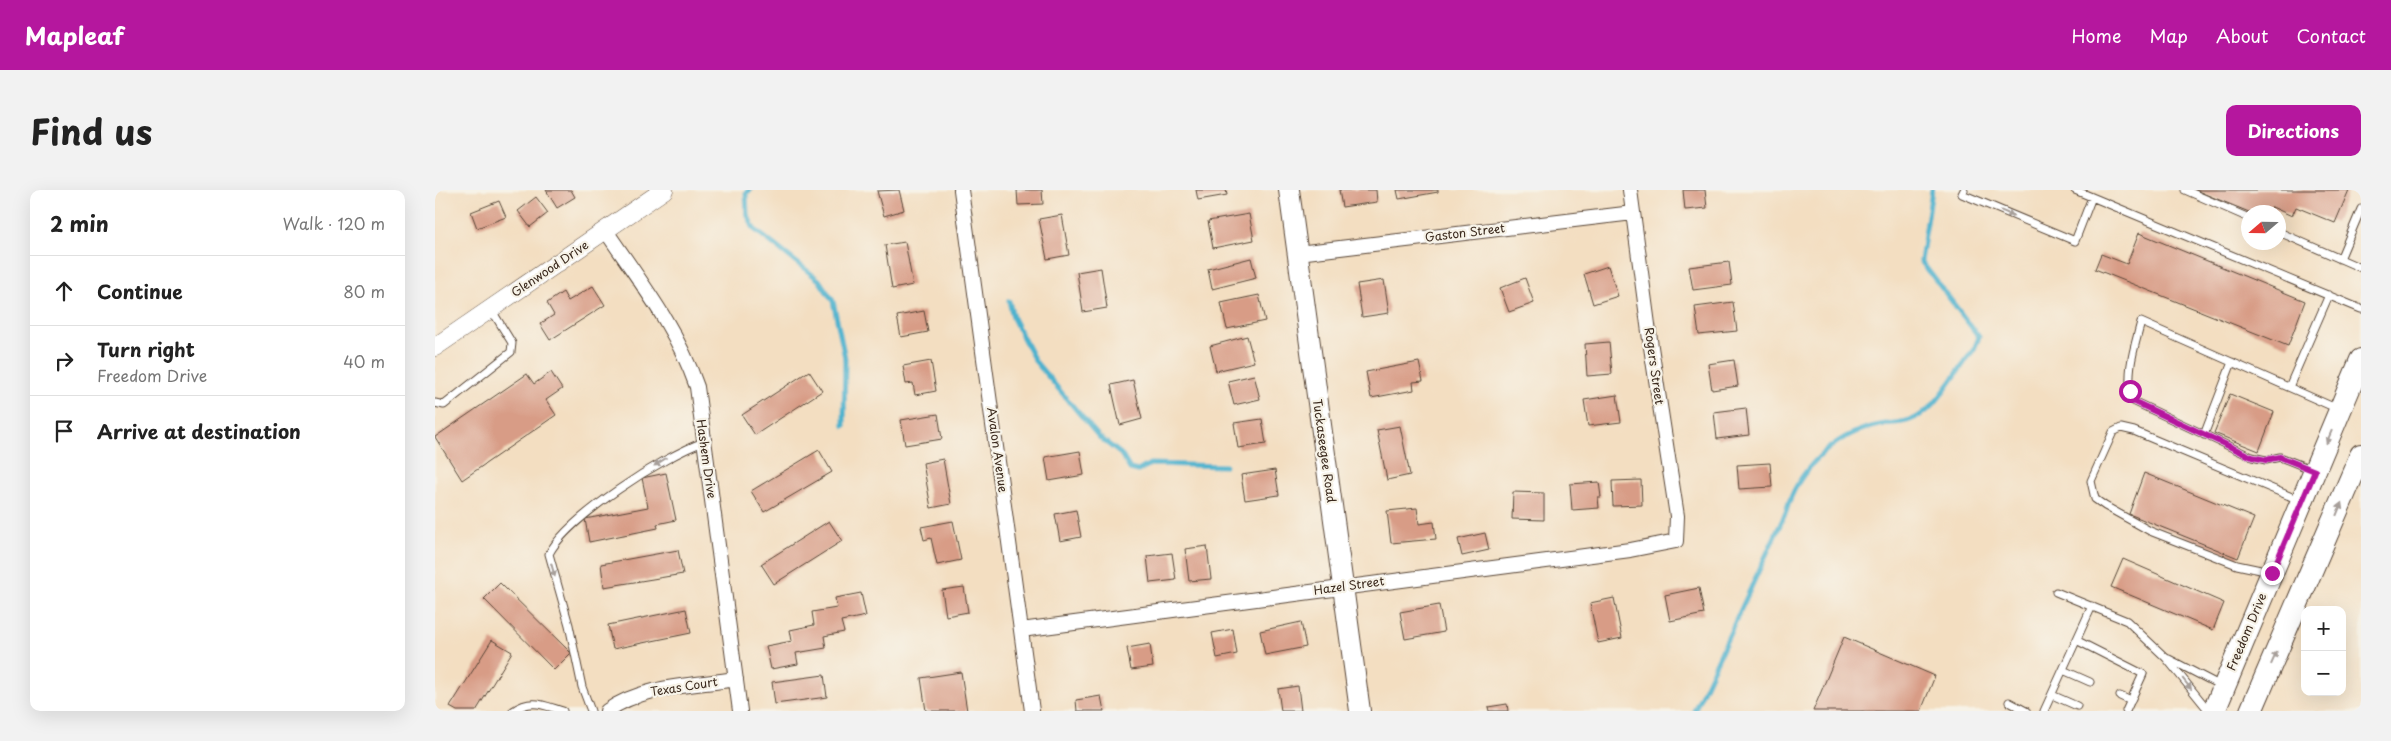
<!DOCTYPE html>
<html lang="en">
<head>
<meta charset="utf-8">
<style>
  body { margin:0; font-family:"Playpen Sans",sans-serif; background:#f2f2f2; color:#222 }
  .controls { position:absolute; right:15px; bottom:15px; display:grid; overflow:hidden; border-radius:10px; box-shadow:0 5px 20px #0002 }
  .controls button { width:45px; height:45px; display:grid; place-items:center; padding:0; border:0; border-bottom:1px solid #e0e0e0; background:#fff; color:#222; font:25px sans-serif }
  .compass { position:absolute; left:1806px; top:15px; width:45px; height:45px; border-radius:50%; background:#fff; box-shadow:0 5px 20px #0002; rotate:250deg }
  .stop { position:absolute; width:15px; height:15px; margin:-11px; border:4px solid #b5179e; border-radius:50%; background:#fff }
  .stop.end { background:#b5179e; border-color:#fff; box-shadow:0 1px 5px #0008 }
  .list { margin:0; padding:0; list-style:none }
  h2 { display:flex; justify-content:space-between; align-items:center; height:65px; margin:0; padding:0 20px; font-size:21px }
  h2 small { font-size:16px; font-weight:400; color:#767676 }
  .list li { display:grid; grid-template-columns:32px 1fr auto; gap:15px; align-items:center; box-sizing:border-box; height:70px; padding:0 20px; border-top:1px solid #e0e0e0 }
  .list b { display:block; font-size:19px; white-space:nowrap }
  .list p { margin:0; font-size:16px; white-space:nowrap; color:#767676 }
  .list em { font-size:16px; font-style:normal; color:#767676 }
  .icon { flex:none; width:28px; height:28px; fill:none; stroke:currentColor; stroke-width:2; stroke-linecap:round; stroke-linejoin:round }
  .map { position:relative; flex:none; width:1926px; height:521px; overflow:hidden; border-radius:10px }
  header { display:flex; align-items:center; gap:30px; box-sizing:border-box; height:70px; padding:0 25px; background:#b5179e; color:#fff }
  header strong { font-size:24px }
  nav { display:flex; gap:28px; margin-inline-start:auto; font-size:18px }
  .intro { display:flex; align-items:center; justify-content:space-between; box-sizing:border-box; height:120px; padding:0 30px }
  h1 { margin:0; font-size:35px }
  .button { padding:12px 22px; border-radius:10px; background:#b5179e; color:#fff; font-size:18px; font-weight:700 }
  main { display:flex; gap:30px; padding:0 30px }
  aside { flex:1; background:#fff; border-radius:10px; box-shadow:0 5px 20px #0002 }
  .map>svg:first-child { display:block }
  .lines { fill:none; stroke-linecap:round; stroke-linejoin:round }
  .stream { stroke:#4fb2ce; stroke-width:5 }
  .building { fill:#d89c86 }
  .service-casing { stroke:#574536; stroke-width:9 }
  .minor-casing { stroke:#574536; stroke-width:16 }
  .tertiary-casing { stroke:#574536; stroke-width:19 }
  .secondary-casing { stroke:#574536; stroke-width:22 }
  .primary-casing { stroke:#574536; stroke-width:24 }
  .service { stroke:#fff; stroke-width:7 }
  .minor { stroke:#fff; stroke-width:14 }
  .tertiary { stroke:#fff; stroke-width:18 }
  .secondary { stroke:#fff; stroke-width:20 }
  .primary { stroke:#fff; stroke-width:22 }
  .oneway { fill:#a79f9a }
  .route { stroke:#b5179e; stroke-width:6 }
  .labels { text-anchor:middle; stroke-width:4.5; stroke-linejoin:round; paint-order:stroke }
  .street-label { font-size:12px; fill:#3b2a1e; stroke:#f7f3e8 }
</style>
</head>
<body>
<header>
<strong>Mapleaf</strong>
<nav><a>Home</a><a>Map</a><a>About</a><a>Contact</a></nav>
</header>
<div class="intro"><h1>Find us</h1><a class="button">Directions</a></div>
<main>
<aside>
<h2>2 min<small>Walk · 120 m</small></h2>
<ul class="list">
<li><svg class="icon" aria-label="ahead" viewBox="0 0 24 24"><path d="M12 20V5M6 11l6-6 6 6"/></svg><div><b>Continue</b></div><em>80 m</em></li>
<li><svg class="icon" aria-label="right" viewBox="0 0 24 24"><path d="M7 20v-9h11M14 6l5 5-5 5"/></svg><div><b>Turn right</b><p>Freedom Drive</p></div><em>40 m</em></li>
<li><svg class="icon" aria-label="arrive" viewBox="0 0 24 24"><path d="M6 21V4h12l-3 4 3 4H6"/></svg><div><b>Arrive at destination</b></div></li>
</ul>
</aside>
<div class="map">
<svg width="1926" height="521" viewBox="0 0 1926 521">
  <rect width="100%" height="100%" fill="#f7f3e8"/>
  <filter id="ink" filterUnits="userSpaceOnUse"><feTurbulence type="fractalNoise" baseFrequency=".02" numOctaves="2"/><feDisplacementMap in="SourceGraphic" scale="10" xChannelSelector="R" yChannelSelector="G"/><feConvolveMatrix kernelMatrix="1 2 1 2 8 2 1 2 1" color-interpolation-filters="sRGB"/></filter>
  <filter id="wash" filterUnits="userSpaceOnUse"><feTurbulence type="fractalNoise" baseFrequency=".0096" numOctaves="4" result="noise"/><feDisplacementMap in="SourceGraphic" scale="20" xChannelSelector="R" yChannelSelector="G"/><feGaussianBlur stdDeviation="1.12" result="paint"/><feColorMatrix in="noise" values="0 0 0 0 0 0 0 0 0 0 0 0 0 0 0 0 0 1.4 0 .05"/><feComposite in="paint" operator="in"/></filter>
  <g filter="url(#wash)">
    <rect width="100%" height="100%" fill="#f3dec1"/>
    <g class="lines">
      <path class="stream" d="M 315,0 L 311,3 L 312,24 L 319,39 L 384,90 L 398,111 L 410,168 L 409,236
        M 574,111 L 578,128 L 600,171 L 664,247 L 686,264 L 695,279 L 703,281 L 715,274 L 790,276
        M 1259,521 L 1351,322 C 1362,281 1398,245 1440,236 C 1460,231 1470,236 1490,222 C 1502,215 1529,172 1539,159 L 1544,147 L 1486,71 L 1497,0"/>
    </g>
    <g id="blocks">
      <path class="building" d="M 111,0 L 136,0 L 140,7 L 122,18 Z
        M 464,0 L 469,20 L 449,26 L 442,1 Z
        M 582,0 L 607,0 L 608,14 L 583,15 Z
        M 761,0 L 791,0 L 792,5 L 763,10 Z
        M 904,0 L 941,0 L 942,12 L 907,17 Z
        M 962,0 L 1003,0 L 1003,2 L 964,9 Z
        M 1248,0 L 1270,0 L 1272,18 L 1250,20 Z
        M 1760,0 L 1914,0 L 1900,33 L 1861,17 L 1857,26 L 1837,17 L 1835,22 L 1814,22 Z
        M 101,7 L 113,23 L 95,37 L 83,21 Z
        M 64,11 L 71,27 L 42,38 L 36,22 Z
        M 814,24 L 819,50 L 778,58 L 773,31 Z
        M 627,25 L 634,65 L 612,69 L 604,29 Z
        M 1704,43 L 1870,111 L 1853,156 L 1660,79 L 1666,64 L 1692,74 Z
        M 470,52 L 478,95 L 457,99 L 450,55 Z
        M 816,68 L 821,88 L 777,99 L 773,79 Z
        M 1294,72 L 1297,95 L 1258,100 L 1254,77 Z
        M 1173,76 L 1183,106 L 1158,114 L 1149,84 Z
        M 666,78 L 672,118 L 648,122 L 642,82 Z
        M 1090,88 L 1099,113 L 1074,122 L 1065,98 Z
        M 949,90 L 954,123 L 927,127 L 922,94 Z
        M 158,96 L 170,115 L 115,150 L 105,134 L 119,125 L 112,113 L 128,102 L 133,111 Z
        M 824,105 L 830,131 L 792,139 L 786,113 Z
        M 1298,112 L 1302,141 L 1264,145 L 1260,117 Z
        M 489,121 L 493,142 L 466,147 L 462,126 Z
        M 812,146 L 819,172 L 781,181 L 775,156 Z
        M 1174,152 L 1177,184 L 1152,186 L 1150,154 Z
        M 1299,170 L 1303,196 L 1277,200 L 1273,174 Z
        M 496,171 L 501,201 L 480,205 L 478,193 L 471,194 L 468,176 Z
        M 984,172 L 988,191 L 978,192 L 979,200 L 936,208 L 931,182 Z
        M 374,181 L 387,201 L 320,245 L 307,225 Z
        M 116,182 L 127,199 L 111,210 L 121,225 L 27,290 L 0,247 L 92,184 L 99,194 Z
        M 819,185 L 825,209 L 799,215 L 793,191 Z
        M 698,190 L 707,229 L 685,235 L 676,195 Z
        M 1795,204 L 1839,222 L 1824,261 L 1779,243 Z
        M 1182,205 L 1186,232 L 1153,236 L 1149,210 Z
        M 1311,218 L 1314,245 L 1282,249 L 1279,222 Z
        M 503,224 L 507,249 L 470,255 L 466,230 Z
        M 827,229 L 831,254 L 803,258 L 799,233 Z
        M 965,236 L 975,285 L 952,290 L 942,240 Z
        M 384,260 L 397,282 L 329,322 L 316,301 Z
        M 645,261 L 649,285 L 614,291 L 610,267 Z
        M 508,269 L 516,314 L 496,318 L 488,273 Z
        M 1335,273 L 1337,297 L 1304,299 L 1302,275 Z
        M 840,280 L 844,305 L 810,310 L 806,285 Z
        M 231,283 L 241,330 L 222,334 L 223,338 L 154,352 L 150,329 L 213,317 L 207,288 Z
        M 1709,283 L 1819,328 L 1803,368 L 1694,324 Z
        M 1206,290 L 1207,315 L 1178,316 L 1177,291 Z
        M 1164,292 L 1166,307 L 1163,307 L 1164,318 L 1137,320 L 1135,294 Z
        M 1078,302 L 1109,303 L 1109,330 L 1077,329 Z
        M 982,318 L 984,334 L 999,332 L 1001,349 L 956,353 L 952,321 Z
        M 641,320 L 646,347 L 625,351 L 620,324 Z
        M 394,331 L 407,351 L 339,394 L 326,374 Z
        M 518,331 L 526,370 L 502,375 L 496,348 L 489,350 L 486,337 Z
        M 1050,343 L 1054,360 L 1027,366 L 1023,349 Z
        M 772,356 L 776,389 L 754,391 L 750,359 Z
        M 243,360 L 248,384 L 169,397 L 166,374 Z
        M 737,363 L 741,390 L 715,393 L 712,366 Z
        M 1688,369 L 1789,413 L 1778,440 L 1676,397 Z
        M 65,393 L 136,463 L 119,480 L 49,409 Z
        M 529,397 L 533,422 L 511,426 L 507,400 Z
        M 1264,398 L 1269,424 L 1235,431 L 1230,405 Z
        M 426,403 L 431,426 L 406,431 L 409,442 L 389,446 L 391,458 L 361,463 L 363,474 L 336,479 L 331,456 L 357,451 L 355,440 L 379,435 L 377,422 L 402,418 L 400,408 Z
        M 1179,408 L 1187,448 L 1163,453 L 1155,413 Z
        M 1004,415 L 1009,442 L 970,449 L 965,422 Z
        M 251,419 L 256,443 L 178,459 L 173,435 Z
        M 866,432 L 871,457 L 830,465 L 825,441 Z
        M 798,439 L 802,464 L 782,468 L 777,443 Z
        M 1409,447 L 1500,486 L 1486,521 L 1378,521 Z
        M 57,450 L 77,462 L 41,521 L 22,521 L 15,517 Z
        M 715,454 L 718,477 L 696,480 L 692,458 Z
        M 526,482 L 532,521 L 491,521 L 486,488 Z
        M 389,485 L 392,507 L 340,514 L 337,492 Z
        M 863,496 L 866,521 L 846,521 L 843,499 Z
        M 666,506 L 669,521 L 642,521 L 641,510 Z
        M 1072,514 L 1073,521 L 1054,521 L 1053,517 Z"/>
    </g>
  </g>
  <g filter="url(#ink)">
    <use href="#blocks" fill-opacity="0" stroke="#574536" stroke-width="1"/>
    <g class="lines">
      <defs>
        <path id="service" d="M 1529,0 L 1527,4 L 1640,51 L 1657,7
          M 1640,0 L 1926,119
          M 1750,0 L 1814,28
          M 1844,42 L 1926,78
          M 1905,69 L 1926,19
          M 1854,197 L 1894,105
          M 0,213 L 9,215 L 76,162 L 77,153 L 56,119
          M 1769,245 L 1797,172
          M 1878,280 L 1845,267 L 1831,270 L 1817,267 L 1698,211 C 1690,184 1699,159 1706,132 L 1903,219
          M 1835,382 L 1802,375 L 1715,341 L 1670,316 L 1660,309 L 1656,291 L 1678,242 L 1686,238 L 1699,241 L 1864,310
          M 1621,402 L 1692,431 L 1731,468 L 1774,521
          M 1643,451 L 1708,484 L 1691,521
          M 1734,469 L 1786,496
          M 1628,480 L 1655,492
          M 1617,505 L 1642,516
          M 1685,506 L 1696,511
          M 1574,512 L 1591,521
          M 78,521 C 96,508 108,515 128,521
          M 156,521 L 147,497 L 134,435 L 114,364 C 132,328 230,265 269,252
          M 1609,521 L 1657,416"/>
        <path id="minor" d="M 526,0 L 597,521
          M 171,41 C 206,93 241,137 262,197 L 305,521
          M 863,63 L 1198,23
          M 586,440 L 1195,360 L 1241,351 L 1242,326 L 1216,157 L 1195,0
          M 172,521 C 208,495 258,496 301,489"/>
        <path id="tertiary" d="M 0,157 L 229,0"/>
        <path id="secondary" d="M 854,0 L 925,521"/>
        <path id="primary" d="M 1779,521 L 1926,170
          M 1816,521 L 1926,265"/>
      </defs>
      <use href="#service" class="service-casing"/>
      <use href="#minor" class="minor-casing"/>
      <use href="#tertiary" class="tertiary-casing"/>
      <use href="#secondary" class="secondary-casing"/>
      <use href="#primary" class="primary-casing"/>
      <use href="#service" class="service"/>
      <use href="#minor" class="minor"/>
      <use href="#tertiary" class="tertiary"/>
      <use href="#secondary" class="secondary"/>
      <use href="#primary" class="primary"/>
    </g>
    <defs><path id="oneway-solid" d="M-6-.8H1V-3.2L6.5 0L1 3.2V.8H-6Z" transform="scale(1.25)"/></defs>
    <g class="oneway">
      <use href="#oneway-solid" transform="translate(1572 23) rotate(23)"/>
      <use href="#oneway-solid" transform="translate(1894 247) rotate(113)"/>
      <use href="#oneway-solid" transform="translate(225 272) rotate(147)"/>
      <use href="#oneway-solid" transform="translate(1904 319) rotate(-68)"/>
      <use href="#oneway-solid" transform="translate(118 380) rotate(74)"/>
      <use href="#oneway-solid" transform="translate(1839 468) rotate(-66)"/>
      <use href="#oneway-solid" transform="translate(1752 494) rotate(51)"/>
    </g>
  </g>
  <g class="lines" filter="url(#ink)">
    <path class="route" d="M 1695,201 L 1698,211 L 1817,267 L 1831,270 L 1845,267 L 1880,281 L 1837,383"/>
  </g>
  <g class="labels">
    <g class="street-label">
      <text transform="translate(1030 43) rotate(-7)" y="4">Gaston Street</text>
      <text transform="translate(115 79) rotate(-34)" y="4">Glenwood Drive</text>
      <text transform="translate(1219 176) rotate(82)" y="4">Rogers Street</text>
      <text transform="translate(562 260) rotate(82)" y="4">Avalon Avenue</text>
      <text transform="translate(889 261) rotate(82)" y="4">Tuckaseegee Road</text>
      <text transform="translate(271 269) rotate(82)" y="4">Hashem Drive</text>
      <text transform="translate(914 396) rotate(-8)" y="4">Hazel Street</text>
      <text transform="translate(1812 442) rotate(-67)" y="4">Freedom Drive</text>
      <text transform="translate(249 497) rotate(-9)" y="4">Texas Court</text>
    </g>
  </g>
</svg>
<div class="controls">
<button>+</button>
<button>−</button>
</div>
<svg class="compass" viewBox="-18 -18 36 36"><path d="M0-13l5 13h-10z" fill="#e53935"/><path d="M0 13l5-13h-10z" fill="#767676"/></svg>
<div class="stop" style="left:1695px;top:201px"></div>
<div class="stop end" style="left:1837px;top:383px"></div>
</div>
</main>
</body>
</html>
